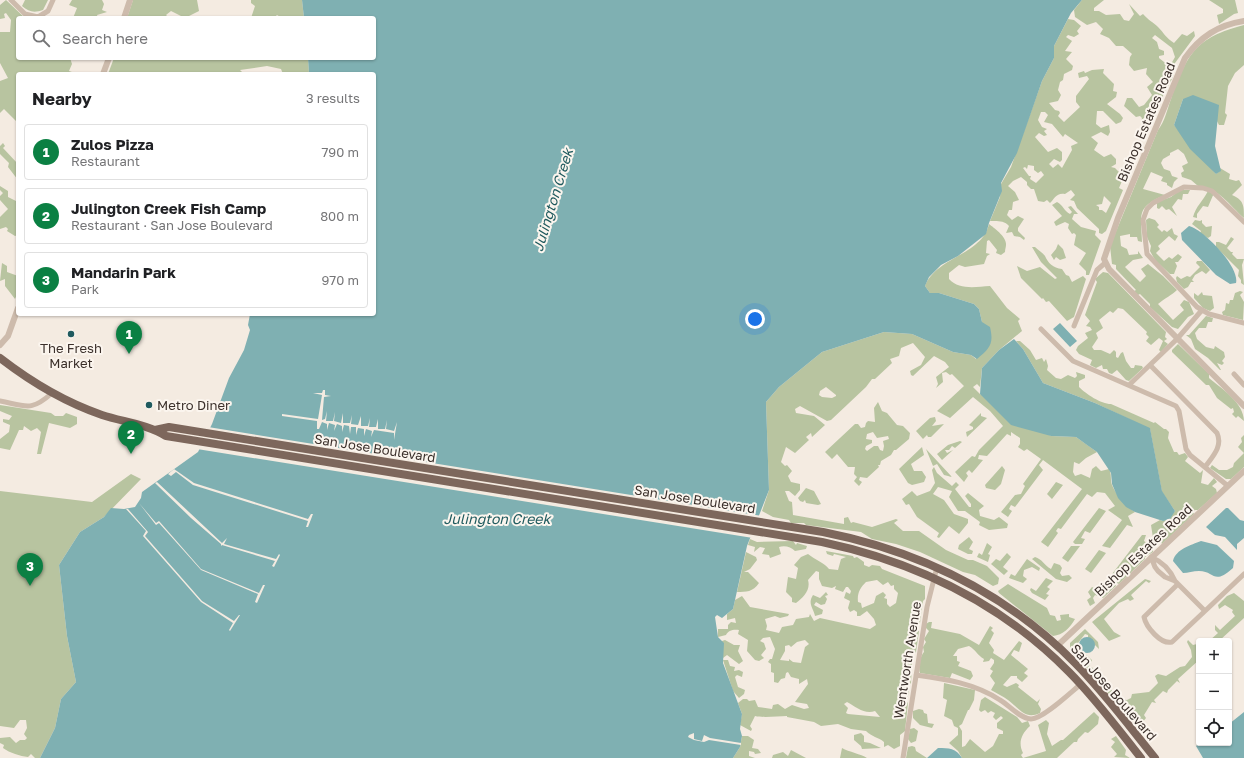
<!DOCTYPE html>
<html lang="en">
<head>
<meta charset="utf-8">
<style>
  body { margin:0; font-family:"Golos Text",sans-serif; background:#f6f6f6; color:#202124 }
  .controls { position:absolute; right:12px; bottom:12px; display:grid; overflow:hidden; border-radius:4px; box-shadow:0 1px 3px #0004 }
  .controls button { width:36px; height:36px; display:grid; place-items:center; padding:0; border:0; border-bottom:1px solid #e0e0e0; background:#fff; color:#202124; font:20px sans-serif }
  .you { position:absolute; left:755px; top:319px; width:14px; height:14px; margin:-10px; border:3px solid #fff; border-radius:50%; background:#1a73e8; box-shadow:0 0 0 6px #1a73e833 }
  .badge { display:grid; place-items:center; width:26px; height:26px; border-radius:50%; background:#0b8043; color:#fff; font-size:13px; font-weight:700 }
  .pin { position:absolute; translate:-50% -33px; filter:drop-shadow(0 1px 2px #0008) }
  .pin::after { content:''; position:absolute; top:21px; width:14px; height:12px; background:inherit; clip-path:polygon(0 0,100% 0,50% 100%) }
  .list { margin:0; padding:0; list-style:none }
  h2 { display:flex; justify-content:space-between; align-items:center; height:52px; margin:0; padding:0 16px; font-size:17px }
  h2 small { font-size:13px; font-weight:400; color:#757577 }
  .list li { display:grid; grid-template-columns:26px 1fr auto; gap:12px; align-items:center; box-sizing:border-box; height:56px; margin:0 8px 8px; padding:0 8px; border:1px solid #e0e0e0; border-radius:4px }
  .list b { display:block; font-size:15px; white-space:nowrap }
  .list p { margin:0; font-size:13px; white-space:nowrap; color:#757577 }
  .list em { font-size:13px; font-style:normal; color:#757577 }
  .icon { flex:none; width:22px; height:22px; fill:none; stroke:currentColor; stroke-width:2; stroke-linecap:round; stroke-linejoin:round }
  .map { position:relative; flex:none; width:1244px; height:758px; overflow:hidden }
  .search { position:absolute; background:#fff; box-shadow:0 1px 3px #0004; left:16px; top:16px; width:360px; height:44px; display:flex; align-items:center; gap:10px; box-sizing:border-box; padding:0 14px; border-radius:4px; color:#757577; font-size:15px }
  .panel { position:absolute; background:#fff; box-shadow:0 1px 3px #0004; left:16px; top:72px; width:360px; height:244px; border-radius:4px }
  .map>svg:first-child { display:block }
  .green { fill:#b8c4a0; fill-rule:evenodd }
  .water { fill:#7fb0b2 }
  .pier { fill:#f4ebe1 }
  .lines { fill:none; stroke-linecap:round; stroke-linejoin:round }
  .minor { stroke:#cdbbac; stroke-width:5 }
  .tertiary { stroke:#cdbbac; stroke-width:6 }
  .primary { stroke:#7d675c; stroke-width:8 }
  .poi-dot { fill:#1f5a5e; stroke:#fbf5ee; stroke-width:1.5 }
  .labels { text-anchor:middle; stroke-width:4; stroke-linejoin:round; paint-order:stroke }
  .street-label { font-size:13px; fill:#3b302b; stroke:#fbf5ee }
  .poi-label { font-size:13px; fill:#3b302b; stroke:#fbf5ee }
  .water-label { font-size:14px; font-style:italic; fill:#1f5a5e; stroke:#fbf5ee }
</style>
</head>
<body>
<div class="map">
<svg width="1244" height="758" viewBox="0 0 1244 758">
  <rect width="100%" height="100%" fill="#f4ebe1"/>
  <path class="green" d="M 6,0 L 25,18 L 18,18 L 18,58 L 70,58 L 72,64 L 69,71 L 78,74 L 18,74 L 18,123 L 4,109 L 0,113 L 0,81 L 8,78 L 0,63 L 0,32 L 10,32 L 11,20 L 6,13 L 4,14 L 5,18 L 0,19 L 0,5 Z
    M 25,0 L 48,0 L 43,10 C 34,13 29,12 22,6 Z
    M 72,0 L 102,0 L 104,4 L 102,10 L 107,12 L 97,15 L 98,18 L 73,18 L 77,8 L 69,5 Z
    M 133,0 L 197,0 L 199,11 L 185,18 L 171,11 L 166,15 L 169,18 L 127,18 Z
    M 251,0 L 302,0 L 304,18 L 282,18 L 277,15 L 274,18 L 267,16 L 267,18 L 251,18 L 255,6 L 251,3 Z
    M 1082,0 L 1104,0 L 1094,8 L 1094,11 L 1099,11 L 1106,15 L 1120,14 L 1124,20 L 1129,21 L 1134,14 L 1129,4 L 1140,16 L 1143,14 C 1148,20 1153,22 1158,27 C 1164,33 1166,38 1174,43 L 1182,34 L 1187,36 L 1194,31 L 1195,36 L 1175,63 L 1173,77 L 1157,107 L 1156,115 L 1152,121 L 1145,124 L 1141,121 L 1142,118 L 1140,116 L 1136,117 L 1124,106 L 1127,98 L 1132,98 L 1139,107 L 1144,105 L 1152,95 L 1147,87 L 1153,82 L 1146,74 L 1147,68 L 1134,71 L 1129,65 L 1130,57 L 1132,54 L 1123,46 L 1116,46 L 1109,38 L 1100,34 L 1103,29 L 1096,22 L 1087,25 L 1075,17 L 1074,10 ZM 1155,35 L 1172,48 L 1175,57 L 1171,64 L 1164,62 L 1159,58 L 1159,56 L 1164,55 L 1164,51 L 1159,49 L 1157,42 L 1152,38 Z
    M 1209,0 L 1235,0 L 1238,13 L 1234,14 L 1219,24 L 1217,15 L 1223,13 L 1223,9 Z
    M 1068,19 L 1074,20 L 1081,26 L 1077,31 L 1079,34 L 1074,37 L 1068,35 L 1066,37 L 1072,41 L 1065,51 L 1072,52 L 1066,59 L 1073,66 L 1072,70 L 1064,74 L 1063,80 L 1060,82 L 1058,90 L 1061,95 L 1058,101 L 1049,103 L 1055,110 L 1059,111 L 1060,113 L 1058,116 L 1064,122 L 1080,107 L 1076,102 L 1076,96 L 1089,79 L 1087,76 L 1079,78 L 1078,73 L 1084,71 L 1085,73 L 1092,70 L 1104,69 L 1103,73 L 1114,84 L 1113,91 L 1117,92 L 1116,97 L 1107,104 L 1120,114 L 1123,118 L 1121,122 L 1116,124 L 1103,111 L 1097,111 L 1096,124 L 1101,128 L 1109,125 L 1110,132 L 1108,136 L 1101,132 L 1091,137 L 1098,143 L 1094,150 L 1104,157 L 1111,154 L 1116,159 L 1116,164 L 1111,167 L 1115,168 L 1121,174 L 1123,169 L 1127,169 L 1119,188 L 1123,190 L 1106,231 L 1102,234 L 1099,233 L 1099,229 L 1077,208 L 1074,201 L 1070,200 L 1075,195 L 1071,190 L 1065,194 C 1057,192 1054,199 1050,203 L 1047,200 L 1044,202 L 1038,201 L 1034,189 L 1031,189 L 1027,185 L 1027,182 L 1021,177 L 1013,181 L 1008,186 L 1015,192 L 1019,200 L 1013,202 L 1012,210 L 1009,210 L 1007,215 L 1012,220 L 1018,216 L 1024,219 L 1018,228 L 1018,231 L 1025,238 L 1024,240 L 1020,237 L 1014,236 L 1012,232 L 1006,233 L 1009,226 C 1004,220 996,221 990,221 L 1000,197 L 1001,184 L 1011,167 L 1042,81 L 1054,58 L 1054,46 ZM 1041,112 L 1045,112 L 1048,115 L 1044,122 L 1052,124 L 1063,137 L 1065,134 L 1078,143 L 1071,146 L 1072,150 L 1062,168 L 1058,164 L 1053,168 L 1049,164 L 1054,159 L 1060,162 L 1062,160 L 1062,152 L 1057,148 L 1048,152 L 1035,137 L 1039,133 L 1044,136 L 1047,135 L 1044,131 L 1047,129 L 1042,127 L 1038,120 ZM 1028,165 L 1034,166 L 1034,170 L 1038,173 L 1041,171 L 1044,175 L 1036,183 L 1030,179 L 1031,176 L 1029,176 L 1023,168 L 1025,167 L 1027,169 ZM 1104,196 L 1111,203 L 1106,213 L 1102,210 L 1099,210 L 1099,207 L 1096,205 L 1102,204 Z
    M 1244,25 L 1244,65 L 1235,73 L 1228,86 L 1225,113 L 1227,115 L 1224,125 L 1219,125 L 1216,119 L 1218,105 L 1183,99 L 1174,125 L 1216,174 L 1220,171 L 1220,168 L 1230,174 L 1229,179 L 1236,181 L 1239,180 L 1242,185 L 1232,195 C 1244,200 1244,206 1244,218 C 1230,206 1217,186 1198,186 L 1191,180 L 1182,177 L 1181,173 L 1184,171 L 1182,166 L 1188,163 L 1184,154 L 1178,149 L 1170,153 L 1170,155 L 1163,159 L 1161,163 L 1164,169 L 1170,171 L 1172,176 L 1178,178 L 1174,182 L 1172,188 L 1167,185 L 1167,183 L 1161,181 L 1163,177 L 1151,172 L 1143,189 L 1165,195 C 1136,207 1141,214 1142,242 L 1138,241 L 1137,237 L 1130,237 L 1130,234 L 1120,236 L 1121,246 L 1127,249 L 1129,255 L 1138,254 L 1138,251 L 1143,258 L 1133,260 L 1125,267 L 1140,282 L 1146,276 L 1141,269 L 1148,264 L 1163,276 L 1177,290 C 1172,295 1165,298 1158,304 L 1173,320 L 1184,310 L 1180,305 L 1184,300 L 1189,302 L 1194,314 L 1188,317 L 1178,329 L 1172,327 L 1150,307 L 1150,304 L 1140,294 L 1138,295 L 1134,291 L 1136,290 L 1116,269 L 1116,265 L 1112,264 L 1110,246 L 1158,130 C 1165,121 1167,110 1171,99 C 1188,53 1195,38 1244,25 Z
    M 114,58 L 308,58 L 309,74 L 283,74 L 281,69 L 267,66 L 240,70 L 244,74 L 108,74 Z
    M 3,143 L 5,146 L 3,148 L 18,164 L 18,180 L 8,167 L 9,163 L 0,154 L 0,146 Z
    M 0,186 L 8,191 L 8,197 L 18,202 L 18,235 L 15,236 L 7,231 L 8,229 L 6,227 L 0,229 L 0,217 L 8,209 L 0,200 L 0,196 L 3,193 L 0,190 Z
    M 1180,190 L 1190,190 L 1188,194 L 1183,194 L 1182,200 L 1178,199 L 1172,207 L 1177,216 L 1169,209 L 1166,210 L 1162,206 L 1159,209 L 1157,208 L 1157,202 L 1171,197 Z
    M 1208,191 L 1214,193 L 1208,207 L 1203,206 L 1197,214 L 1197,218 L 1193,217 C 1196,206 1203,201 1208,191 Z
    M 1057,202 C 1063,205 1064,211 1070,214 L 1072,212 L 1068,207 L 1071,206 L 1078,214 L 1074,214 L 1072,219 L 1081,227 L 1096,231 L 1095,235 L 1101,241 L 1089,275 L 1086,275 L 1086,271 L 1079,264 L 1086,253 L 1074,245 L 1076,235 L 1074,233 L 1072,234 L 1068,228 L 1069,224 L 1065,222 L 1056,226 L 1054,222 L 1062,216 L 1052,205 Z
    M 1149,218 L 1155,220 L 1159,225 L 1157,227 L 1162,232 L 1164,230 L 1167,232 L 1172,228 L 1174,234 L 1178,236 L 1175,241 L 1169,236 L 1158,246 L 1160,249 L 1156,253 L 1164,261 L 1169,257 L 1172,259 L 1178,254 L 1182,257 L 1178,262 L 1175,262 L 1177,266 L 1174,274 L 1170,274 L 1155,260 L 1150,251 L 1151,246 L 1147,237 L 1146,220 Z
    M 1195,220 L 1200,221 L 1202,220 L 1202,223 L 1206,227 L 1212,226 L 1211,236 L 1208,238 L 1200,233 L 1201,231 L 1192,224 Z
    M 989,224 C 994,228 1007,237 1006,245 C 1006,247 1005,249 1005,252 L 1001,255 L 996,253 L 997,250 L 989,240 L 987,241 L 986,253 L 990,254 L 987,256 L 984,264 L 965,267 L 959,265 L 949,273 L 949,279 C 959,290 975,287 990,286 L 1007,308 L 1020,319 L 1018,321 L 1022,331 L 999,350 L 982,368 L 980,387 L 977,384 L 973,387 L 980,394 L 1051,436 L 1076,437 L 1097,452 L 1086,458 L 1079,464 L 1074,462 L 1073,472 L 1075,476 L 1081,474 L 1090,478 L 1092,469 L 1096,466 L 1101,471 L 1109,469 C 1112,474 1110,480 1112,485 C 1117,496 1125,506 1135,512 L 1128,516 L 1133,527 L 1127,525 L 1110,548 L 1102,546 L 1122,520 L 1108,510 L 1115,506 L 1105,493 L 1097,492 L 1092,497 L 1087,494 L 1061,529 L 1058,528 L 1056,531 L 1058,533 L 1048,547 L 1041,542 L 1082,489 L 1043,460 L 1039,465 L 1043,470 L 1015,507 L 1011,505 L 1009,509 L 1012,511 L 1008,517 L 1001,512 L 1015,495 L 1021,494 L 1025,486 L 1023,484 L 1041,459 L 1027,449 L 1024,451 L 1018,447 L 1020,444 L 1020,438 L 1011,432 L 1011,436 L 1007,434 L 987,456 L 979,455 L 978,459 L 983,460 L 972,473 L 969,470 L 966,473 L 968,476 L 964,482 L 955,472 L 972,456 L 975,457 L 979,450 L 1003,426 L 990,411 L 973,397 L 950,418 L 937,411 L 964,386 L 952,374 L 950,375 L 946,372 L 942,373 L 943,382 L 936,388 L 938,384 L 936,377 L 949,367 L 945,362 L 934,356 L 913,376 L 911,375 L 910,371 L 921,365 L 925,357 L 913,343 L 901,348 L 899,356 L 890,359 L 892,363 L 875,379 L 872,379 L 866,387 L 831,420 L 827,421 L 800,406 L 795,409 L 796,413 L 814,416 L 825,425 L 812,437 L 811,433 L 806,437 L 809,440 L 795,453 L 786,447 L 781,462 L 785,466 L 787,465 L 792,471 L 788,476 L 791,482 L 800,484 L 800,490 L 795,496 L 789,491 L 785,491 L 789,501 L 792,502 L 793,515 L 844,524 L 844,518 L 848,517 L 851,523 L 853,522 L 872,527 L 896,519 L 898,520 L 894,523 L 903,531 L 919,531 L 946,550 L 968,560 L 973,560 L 987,566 L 999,578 L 998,584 L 993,586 L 975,575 L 963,572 L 920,552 L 896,544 L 872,539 L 861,532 L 806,525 L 804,523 L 791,523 L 789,520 L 773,517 L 762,511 L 769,490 L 766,402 L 779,387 L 822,352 L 884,332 L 912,334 L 953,352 L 971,355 L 976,359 L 982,322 L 979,309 L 974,304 L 939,293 L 930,293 L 925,286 C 936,257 982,255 989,224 ZM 826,387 L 836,395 L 836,396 L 832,398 L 822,397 L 819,395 L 820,391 Z
    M 1231,237 L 1234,239 L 1227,248 L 1231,252 L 1233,252 L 1232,254 L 1237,259 L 1244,259 L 1242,265 L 1244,285 L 1241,283 L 1241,280 L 1238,276 L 1239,270 L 1216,247 L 1216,242 L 1219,242 L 1226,245 Z
    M 1058,244 L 1063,249 L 1066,258 L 1060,260 L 1056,257 L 1054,260 L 1051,255 L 1056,249 Z
    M 1032,247 L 1035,247 C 1038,250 1043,253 1045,256 C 1048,263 1053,268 1062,269 L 1066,275 L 1069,276 L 1072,282 L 1083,276 L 1086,279 L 1074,317 L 1067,321 L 1049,301 L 1046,302 L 1043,298 L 1042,299 L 1021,278 L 1017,266 L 1027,271 L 1040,267 L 1055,279 L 1057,278 L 1041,262 Z
    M 1197,261 L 1202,261 L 1210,270 L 1206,274 L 1202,271 L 1195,275 L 1192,280 L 1194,282 L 1191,282 L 1188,287 L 1184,289 L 1177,282 L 1176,278 L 1177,276 L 1181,279 L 1187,276 L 1190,277 L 1200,267 L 1196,263 Z
    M 2,263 L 7,266 L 7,272 L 18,276 L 18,292 L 15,299 L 5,286 L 5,279 L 0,281 Z
    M 1103,272 L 1108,273 L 1166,332 L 1165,337 L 1167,339 L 1164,341 L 1168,344 L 1161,352 L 1159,350 L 1163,341 L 1159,338 L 1151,345 L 1146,341 L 1149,337 L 1146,334 L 1147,332 L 1123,309 L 1118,308 L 1113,313 L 1110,311 L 1099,320 L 1103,328 L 1096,333 L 1098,338 L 1092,347 L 1094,350 L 1101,350 L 1110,354 L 1114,350 L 1116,352 L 1116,357 L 1118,358 L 1121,353 L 1123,352 L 1126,361 L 1131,368 L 1134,368 L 1135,365 L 1142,366 L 1143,368 L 1129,381 L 1126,380 L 1117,370 L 1112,374 L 1109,373 L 1107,369 L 1103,369 L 1102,365 L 1096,368 L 1090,365 L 1092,360 L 1079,354 L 1076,350 L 1078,346 L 1088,338 L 1085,333 L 1092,330 L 1090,327 L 1086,326 L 1090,321 L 1085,315 L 1097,282 L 1095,279 Z
    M 1240,291 L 1243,292 L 1240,295 L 1244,302 L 1243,320 L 1223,315 L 1222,312 L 1225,310 L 1226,303 L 1229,304 L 1230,300 L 1233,300 L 1235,293 Z
    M 1202,292 L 1203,295 L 1212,296 L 1214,308 L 1210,311 L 1203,308 L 1194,298 L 1194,293 L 1198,296 Z
    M 1206,316 L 1213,318 L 1212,322 L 1208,322 L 1206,328 L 1199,328 L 1195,333 L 1197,339 L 1206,347 L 1214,349 L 1215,346 L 1224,352 L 1225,357 L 1222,361 L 1224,363 L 1222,365 L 1217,363 L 1221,370 L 1220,370 L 1208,358 L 1195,349 L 1191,339 L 1186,335 L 1189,335 Z
    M 1016,341 L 1020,341 L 1030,350 L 1036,360 L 1042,358 L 1044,362 L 1046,359 L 1048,366 L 1047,370 L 1056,378 L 1061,379 L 1068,375 L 1075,378 L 1077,376 L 1076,372 L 1085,375 L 1085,378 L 1079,381 L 1079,387 C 1086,394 1101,404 1111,404 L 1154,423 L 1155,422 L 1164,429 L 1166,429 L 1169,432 L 1168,438 L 1174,452 L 1177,452 L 1179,455 L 1185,453 L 1188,457 L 1185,461 L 1200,473 L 1203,470 L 1201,483 L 1208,485 L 1214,478 L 1217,482 L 1212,486 L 1216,489 L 1217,493 L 1198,510 L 1195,510 L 1193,512 L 1194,514 L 1162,544 L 1161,542 L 1157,542 L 1153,538 L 1151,525 L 1160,520 L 1163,521 L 1175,511 L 1162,492 L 1150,429 L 1095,403 L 1043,383 L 1023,349 Z
    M 1178,344 L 1209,374 L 1209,378 C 1221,388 1244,403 1244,421 L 1238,416 L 1236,418 L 1232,414 L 1234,412 L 1233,408 L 1231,409 L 1217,398 L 1209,385 L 1206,385 L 1172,352 L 1172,350 Z
    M 878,402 L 882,411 L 887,413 L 897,425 L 903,426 L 910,433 L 909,439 L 896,450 L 894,450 L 891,455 L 881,461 L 880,465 L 878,465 L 879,467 L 867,478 L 860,477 L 859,480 L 862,482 L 859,486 L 854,481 L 857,477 L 854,474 L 855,467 L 848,467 L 837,454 L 832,459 L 825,452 L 855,424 L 858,424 L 861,428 L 865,427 L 866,423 L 868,421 L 875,422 L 874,408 ZM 873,432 L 877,438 L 888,436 L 889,439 L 883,441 L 884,446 L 883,451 L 880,450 L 878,446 L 874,446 L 867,451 L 865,449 L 866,446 L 872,443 L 872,440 L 866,439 L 867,434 Z
    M 0,405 L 51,413 L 55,416 L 63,416 L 66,413 L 77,417 L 77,424 L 70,428 L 49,423 L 41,454 L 37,454 L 41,432 L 37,428 L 31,431 L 24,426 L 23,430 L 19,430 L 10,450 L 0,448 L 0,439 L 9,432 L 10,425 L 3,422 L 3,419 L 9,420 L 12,416 L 0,411 Z
    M 981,413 L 981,416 L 987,418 L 967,437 L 966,432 L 973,429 L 973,427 L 969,425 Z
    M 935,417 L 936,421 L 932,426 L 944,424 L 931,437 L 928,437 L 927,435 L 923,439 L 916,431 L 930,418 Z
    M 1244,435 L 1244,467 L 1231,479 L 1226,479 L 1210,468 L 1212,465 L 1219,470 L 1227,470 L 1233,467 L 1234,463 L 1244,453 L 1238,447 L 1242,442 L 1241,438 Z
    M 960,441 L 962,442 L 955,448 L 952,446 L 949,450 L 945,450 L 947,453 L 953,450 L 942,460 L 937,454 L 948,445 Z
    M 922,447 L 924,455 L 911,464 L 914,471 L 922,471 L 926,477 L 924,482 L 912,485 L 908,483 L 899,469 Z
    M 926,449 L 952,477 L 944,475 L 937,464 L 933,466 Z
    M 1002,466 L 1005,470 L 1001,484 L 995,490 L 986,488 L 985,485 Z
    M 934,467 L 937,473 L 952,486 L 956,482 L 959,485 L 955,489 L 969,507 L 971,507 L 971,504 L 965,496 L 968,493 L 984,506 L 979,510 L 980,516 L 994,520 L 999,517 L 1008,524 L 1007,528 L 989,530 L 979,525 L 980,522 L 965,511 L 958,511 L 949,497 L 952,491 L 938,487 L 933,494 L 944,500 L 954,514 L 968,519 L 968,523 L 959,534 L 949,526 L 939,538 L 937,537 L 939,533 L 917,517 L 909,504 L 906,505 L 902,499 L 912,491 L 917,496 L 930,491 L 935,483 L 932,470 Z
    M 131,474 L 141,479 L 104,517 L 80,532 L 59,565 L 67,636 L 76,682 L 61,699 L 55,728 L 40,758 L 35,758 L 31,754 L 28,757 C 20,756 10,753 3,748 L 4,745 L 0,743 L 0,738 L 10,737 L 16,743 L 20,740 L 25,740 L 27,738 L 24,734 L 27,728 L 26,720 L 20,720 L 14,728 L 0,726 L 0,491 L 92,502 Z
    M 1056,482 L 1063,485 L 1052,499 L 1047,494 Z
    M 806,488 L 814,491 L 821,504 L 818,505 L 806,503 L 805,500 L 803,502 L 800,501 L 798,498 Z
    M 1099,508 L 1106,511 L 1090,533 L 1085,531 L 1081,538 L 1085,539 L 1082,544 L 1075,544 L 1073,542 Z
    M 1142,535 L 1146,535 L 1144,541 L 1153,547 L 1153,552 L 1145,557 L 1145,559 L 1119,584 L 1115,582 L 1116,586 L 1103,598 L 1095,595 L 1093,598 L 1095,603 L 1090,606 L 1087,600 L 1091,597 L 1088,592 L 1092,587 L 1099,591 Z
    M 969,537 L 973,542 L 969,549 L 973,551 L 972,554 L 968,554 L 958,549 L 959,545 Z
    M 750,539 L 757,542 L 793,541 L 796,545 L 797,543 L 807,546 L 806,549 L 795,551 C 791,547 785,545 779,547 L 781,554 L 770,558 L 769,555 L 762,554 L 765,548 L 760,547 L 754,552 L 755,547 L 748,545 Z
    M 987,543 L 992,547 L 988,554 L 990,555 L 988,562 L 977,557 L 979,553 L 982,555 Z
    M 1071,546 L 1080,546 L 1068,562 L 1062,558 Z
    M 1099,550 L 1106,553 L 1091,573 L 1085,569 Z
    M 826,551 L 853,556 L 854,558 L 857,557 L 864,562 L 864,565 L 869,567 L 872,565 L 880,566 L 882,569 L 925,586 L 925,599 L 923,601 L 920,623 L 915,629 L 919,631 L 916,652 L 910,656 L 910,661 L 912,663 L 911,683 L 909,685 L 909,694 L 905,700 L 908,703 L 905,731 L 900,735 L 900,746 L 894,749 L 888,745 L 884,747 L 884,742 C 878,737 872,737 866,731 L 851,729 L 838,724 L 821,726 L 814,722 L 787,717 L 787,716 C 778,716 764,718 755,716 L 750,726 L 752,729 L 751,731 L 740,725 L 742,714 L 738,703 L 743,699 L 747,699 L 749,701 L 755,700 L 758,707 L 772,709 L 773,705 L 778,704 L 785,709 L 792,705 L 804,709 L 809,708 L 807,704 L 795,702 L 808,684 L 807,679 L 799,684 L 799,679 L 791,677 L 788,672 L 786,673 L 785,678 L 781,679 L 778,683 L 774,682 L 774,673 L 771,672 L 771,664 L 768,662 L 770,659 L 772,659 L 775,649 L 770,637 L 763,638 L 760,641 L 764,643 L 766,649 L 761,655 L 764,658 L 759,661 L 755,660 L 747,651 L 748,640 L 738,634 L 739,630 C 734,629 728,630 726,635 L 718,637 L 718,629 L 728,629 L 728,625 L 731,622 L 736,623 L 735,618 L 727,620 L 727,614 L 733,609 L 735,600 L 742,596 L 750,607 L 789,614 L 788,616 L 780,618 L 775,616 L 765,619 L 767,626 L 766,630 L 779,633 L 782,627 L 793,625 L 796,619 L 809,617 L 810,614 L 814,621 L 820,618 L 870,629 L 876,625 L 874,619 L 867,611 L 860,616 L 857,616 L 857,612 L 854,610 L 850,612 L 848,608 L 850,601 L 844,598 L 846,592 L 850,594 L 851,591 L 848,587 L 846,587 L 843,592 L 835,589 L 836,586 L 832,588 L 822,586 L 819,579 L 819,572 L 816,571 L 808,580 C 811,590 803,598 796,603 L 792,602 L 792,598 L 786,592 L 788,577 L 796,579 L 798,568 L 794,565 L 801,557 L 808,554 C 815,560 825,563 829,569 L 838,570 L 841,559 L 846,557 L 834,554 L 833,556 L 827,554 ZM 877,580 L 883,585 L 888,582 L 891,586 L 894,585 L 894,589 L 898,593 L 896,603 L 890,607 L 887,604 L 887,599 L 884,598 L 886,595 L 883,592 L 876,596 L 874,603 L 862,608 L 861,603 L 858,602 C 857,593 860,588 866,582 ZM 805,640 L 809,644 L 805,647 L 801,663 L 793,662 L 789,659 L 789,661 L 780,660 L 785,651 L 785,646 L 789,645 L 791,647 L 797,642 ZM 847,702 C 856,707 865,715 875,711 L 880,717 L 848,714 L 846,713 L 848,708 L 844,704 Z
    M 746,552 L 756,557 L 757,560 L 750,569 L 744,572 L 748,572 L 759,583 C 753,592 746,592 737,592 Z
    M 1007,553 L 1011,557 L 1003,567 L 1008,571 L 1004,575 L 991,564 L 996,559 L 1000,561 Z
    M 1035,557 C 1042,559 1044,565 1051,569 L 1054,563 L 1060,565 L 1062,568 L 1060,573 L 1062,576 L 1069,575 L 1072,578 L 1067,582 L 1056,579 L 1032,559 Z
    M 1027,559 L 1040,568 L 1039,571 L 1032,567 L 1024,570 L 1023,576 L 1027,579 L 1023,583 L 1009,578 L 1011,574 L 1015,576 Z
    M 1046,578 L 1053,581 L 1047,587 L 1050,589 L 1046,594 L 1049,595 L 1045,600 L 1032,593 L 1030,590 L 1031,588 L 1036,591 Z
    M 1145,579 L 1151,581 L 1149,583 L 1146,581 L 1131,595 L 1134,599 L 1130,601 L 1128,599 L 1119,603 L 1104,619 L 1114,632 L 1121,636 L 1109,641 L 1092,622 Z
    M 1008,584 L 1047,608 L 1050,615 L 1055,616 L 1057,621 L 1061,620 L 1060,615 L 1069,614 L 1069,617 L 1075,619 C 1070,628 1063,635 1053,636 L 999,593 L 998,591 Z
    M 826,592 L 828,595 L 825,596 L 827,599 L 825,604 L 821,605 L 816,602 L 814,605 L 823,610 L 822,614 L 815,616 C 814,609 807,604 813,595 L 820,598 Z
    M 1234,593 L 1244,601 L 1244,618 L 1219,641 L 1209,641 L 1218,633 L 1215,630 L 1215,625 L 1220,630 L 1235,616 L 1232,612 L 1233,610 L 1225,605 L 1219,609 L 1218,605 L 1227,596 Z
    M 929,622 L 932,622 L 931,628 L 960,634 L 979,645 L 990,626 L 993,628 L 991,630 L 994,633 L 989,643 L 994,650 L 993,653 L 1004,660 L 1019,641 L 1022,643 L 1019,652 L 1014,650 L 1011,655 L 1028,669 L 1024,673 L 1028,676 L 1022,682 L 1017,678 L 1017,676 L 1011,676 L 1003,685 L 1007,687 L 1016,683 L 1019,685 L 1018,687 L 1037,702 L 1040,699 L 1038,704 L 1041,709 L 1040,713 C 1025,720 1020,709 1008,700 C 1003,696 996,693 991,690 L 995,683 L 990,676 L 993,671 L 990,669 L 994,663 L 994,660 L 991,658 L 989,661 L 983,662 L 984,659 C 977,655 976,650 969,646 L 958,649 L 953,656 L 957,656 L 957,661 L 960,662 L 958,666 L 971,671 L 973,676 L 970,680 L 952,673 L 950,678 L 920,673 C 918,668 920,656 924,652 L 923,647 L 926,642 L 924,639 L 929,631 L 926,628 L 926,624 Z
    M 1085,629 L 1098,642 L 1099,649 L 1088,638 L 1088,635 L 1085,634 L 1078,643 L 1084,653 L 1092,660 L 1089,666 L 1095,669 L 1113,692 L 1112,693 L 1109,694 L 1070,649 L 1070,643 Z
    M 725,640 L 734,645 L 740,645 L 738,651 L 743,661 L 739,664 L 727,655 L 723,658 L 722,641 Z
    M 1188,640 L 1193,645 L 1197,644 L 1199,645 L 1199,660 L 1178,679 L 1180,683 L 1177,681 L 1168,690 L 1167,693 L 1163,691 L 1154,700 L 1156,703 L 1152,702 L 1144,715 L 1146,718 L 1142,723 L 1136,725 L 1117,703 L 1121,699 L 1127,700 L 1131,698 L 1132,694 L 1149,692 L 1158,683 L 1155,676 L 1158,674 L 1166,676 L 1180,667 L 1185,666 L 1192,657 L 1191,650 L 1187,642 Z
    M 723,660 L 728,660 L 730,666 L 735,667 L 734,671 L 739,670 L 743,672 L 742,677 L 737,675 L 735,677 L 738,687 L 745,690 L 744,694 L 739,698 L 733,691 Z
    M 944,683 L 975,690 L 974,700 L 969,710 L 968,710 L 962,724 L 959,726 L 962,731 L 962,747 L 965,746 L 970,739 L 985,752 L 993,746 L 999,734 L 1003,734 L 1003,731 L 997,728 L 997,723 L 1003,718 L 1001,716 L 996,720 L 993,717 L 995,713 L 991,711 L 988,713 L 985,710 L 981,712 L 979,710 L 981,700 L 985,697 L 1017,717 L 1022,723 L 1028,721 L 1030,726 C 1021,734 1018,743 1023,753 L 1021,755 L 1023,758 L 1046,751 L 1038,725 L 1046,720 L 1049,723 L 1047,734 L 1052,746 L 1061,740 L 1063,740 L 1094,712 L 1099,717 L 1098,724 L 1088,733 L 1085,732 L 1078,739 L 1077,742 L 1074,742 L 1057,758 L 962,758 L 958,751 L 949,743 L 958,735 L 958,728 L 954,726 L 952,720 L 944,716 L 947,700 L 943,698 Z
    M 919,709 L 923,710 L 924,713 L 927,714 L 928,723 L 934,724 L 932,728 L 920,725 L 913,718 L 913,711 Z
    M 914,728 L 918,731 L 916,741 L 911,743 L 908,739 L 910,729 Z
    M 861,733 L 864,736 L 864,742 L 870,743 L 881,748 L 862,749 L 861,746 L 854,740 L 854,735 Z
    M 742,736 L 748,736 L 754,740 L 752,748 L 758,749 L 761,753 L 755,754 L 754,752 L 749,751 L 749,756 L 755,758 L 733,758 L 740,747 Z
    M 1116,736 L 1126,750 L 1125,755 L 1130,758 L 1114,757 L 1117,754 L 1111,747 L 1115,742 L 1111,739 Z
    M 912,746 L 915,747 L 916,751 L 927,758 L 906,758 L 908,747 Z
    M 842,748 C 849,752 861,754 867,758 L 840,758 Z
    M 791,750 L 806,758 L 772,758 L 773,755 L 783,752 L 788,756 Z"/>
  <path class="water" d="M 302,0 L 1082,0 L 1071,13 L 1054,46 L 1054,58 L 1042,81 L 1017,153 L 1001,183 L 1002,191 L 989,223 L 986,234 L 958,256 L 941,265 L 929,277 L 925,286 L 930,293 L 939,293 L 974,304 L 979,309 L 982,322 L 990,327 C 994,344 990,348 977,359 L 971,355 L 953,352 L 912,334 L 884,332 L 822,352 L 779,387 L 766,402 L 769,490 L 747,546 L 733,609 L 722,618 L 717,615 L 715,617 L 718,637 L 724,643 L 723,663 L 742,714 L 740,729 L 742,736 L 740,747 L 733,758 L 40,758 L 55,728 L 61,699 L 76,682 L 67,636 L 59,565 L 80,532 L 104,517 L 111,508 L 124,509 L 135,507 L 141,498 L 142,492 L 198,452 L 212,424 L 229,378 L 244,350 L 250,330 L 248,325 L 250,314 L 374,314 L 374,74 L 309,74 L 308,58 L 374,58 L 374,18 L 304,18 Z
    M 1193,95 L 1219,105 L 1215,146 L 1221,171 L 1216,174 L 1190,149 L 1174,125 L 1183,99 Z
    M 1189,226 C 1203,229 1240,267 1236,283 L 1230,284 L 1216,275 L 1182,240 L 1181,233 Z
    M 1060,323 L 1077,341 L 1070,347 L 1053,329 Z
    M 1014,339 L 1023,349 L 1043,383 L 1095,403 L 1150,428 L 1162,491 L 1175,511 L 1170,519 L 1163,521 L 1135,512 L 1126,507 L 1118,498 L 1112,484 L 1111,473 L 1097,452 L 1087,445 L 1076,437 L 1051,436 L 1011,425 L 980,394 L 982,368 L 999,350 Z
    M 1226,508 L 1228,508 L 1240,520 L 1244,521 L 1244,538 L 1237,544 L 1237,550 L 1225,537 L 1215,535 L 1206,527 Z
    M 1201,541 L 1217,545 L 1234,561 L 1233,568 C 1213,586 1215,571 1199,571 C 1193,571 1188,573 1183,573 L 1173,561 C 1176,549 1191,545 1201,541 Z
    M1079 645a8 8 0 1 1 16 0a8 8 0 1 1-16 0Z
    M 1244,712 L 1244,758 L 1203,758 L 1196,746 L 1200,743 L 1229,743 L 1229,724 Z
    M 938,748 C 949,748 956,748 962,758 L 927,758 Z"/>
  <path class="pier" d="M 323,390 L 325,390 L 325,395 L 331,396 L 324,397 L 322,420 L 325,419 L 327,411 L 326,421 L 333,421 L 335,412 L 334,421 L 341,423 L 343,413 L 343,423 L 350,423 L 352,415 L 351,424 L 358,425 L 361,416 L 361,426 L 368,426 L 370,418 L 369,427 L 376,427 L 378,419 L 378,429 L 385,429 L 387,420 L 386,429 L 394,431 L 397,422 L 394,440 L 394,433 L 374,430 L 371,437 L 372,431 L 366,429 L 364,436 L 364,429 L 358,428 L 356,435 L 356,427 L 351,427 L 350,434 L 349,426 L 344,425 L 342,432 L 342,426 L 337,424 L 334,431 L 335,425 L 329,423 L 327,430 L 327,424 L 322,422 L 319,429 L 317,429 L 317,421 L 282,416 L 282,414 L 318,419 L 322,395 L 313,393 L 322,393 Z
    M 208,427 L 762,516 L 753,538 L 197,449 Z
    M 174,469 L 194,483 L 308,519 L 311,514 L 313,514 L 308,527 L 306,527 L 308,521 L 193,485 L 176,472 L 171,476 L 168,474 Z
    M 157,482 L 222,543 L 227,538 L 224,544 L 276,559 L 279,554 L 280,555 L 274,567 L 272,566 L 275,561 L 222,545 L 221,546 L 221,544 L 191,518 L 155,483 Z
    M 139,503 L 156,523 L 159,521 L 201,569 L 259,593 L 263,585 L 265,585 L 257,603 L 255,602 L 258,594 L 201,570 L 159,523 L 156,525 Z
    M 126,509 L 128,509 L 148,532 L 145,536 L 202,601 L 234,621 L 239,615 L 240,615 L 230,631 L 229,630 L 233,623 L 201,602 L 143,536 L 146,531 Z
    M 694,733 L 694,739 L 702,741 L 704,735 L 710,738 L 741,743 L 741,745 L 709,740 L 704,742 L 694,740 L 688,737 L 689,735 Z"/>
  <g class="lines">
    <path class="minor" d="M 11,0 L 25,14 L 38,17 L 48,11 L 53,0
      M 1244,222 L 1212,191 L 1203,188 L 1184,187 L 1153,203 L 1147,209 L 1143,220 L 1147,254 L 1197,307 L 1209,314 L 1244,323
      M 1074,326 L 1097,270 L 1105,263
      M 1041,329 L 1073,361 L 1176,406 L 1179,411 L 1186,449 L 1190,455 L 1228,486
      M 1150,365 L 1217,433 C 1223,446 1213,456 1205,467
      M 1234,374 L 1244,385
      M 1129,385 L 1177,339 L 1202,310
      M 0,401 C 26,406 31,412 52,393
      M 1151,557 L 1155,567 L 1158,571 L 1165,577 L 1175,581 L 1205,611 L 1244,574
      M 1151,557 C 1163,562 1170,569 1175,581
      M 1178,584 L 1144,617 C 1146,627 1161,645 1172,642 L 1205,611
      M 916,675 C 945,679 974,683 1000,700 C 1009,705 1019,718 1031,719 C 1043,719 1071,692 1081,684
      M 903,758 L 927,607 L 937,567"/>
    <path class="tertiary" d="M 124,18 L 130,0
      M 1244,21 C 1218,25 1200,37 1185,58 L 1118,218 L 1104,259 L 1109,269 L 1244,406
      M 103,74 L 109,58
      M 0,345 L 8,336 L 18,308
      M 1057,646 L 1244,471"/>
    <path class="primary" d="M 0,358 C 31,382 64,402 102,415 C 123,422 147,424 166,436 L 822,542 C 916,562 1001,603 1069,672 C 1095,698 1118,729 1141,758
      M 155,430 L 169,427 L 823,532 C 919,551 1006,593 1075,663 C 1104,692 1129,726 1155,758"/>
  </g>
  <g class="poi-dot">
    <circle cx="71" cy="334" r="4"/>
    <circle cx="149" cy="405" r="4"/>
  </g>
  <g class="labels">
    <g class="street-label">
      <text transform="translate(1146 122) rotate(-67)" y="5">Bishop Estates Road</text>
      <text transform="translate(375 448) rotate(9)" y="5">San Jose Boulevard</text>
      <text transform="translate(695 499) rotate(9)" y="5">San Jose Boulevard</text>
      <text transform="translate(1143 550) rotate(-43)" y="5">Bishop Estates Road</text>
      <text transform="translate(907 660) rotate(-81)" y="5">Wentworth Avenue</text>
      <text transform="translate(1114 692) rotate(49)" y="5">San Jose Boulevard</text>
    </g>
    <g class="poi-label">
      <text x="71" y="353">The Fresh<tspan x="71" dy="15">Market</tspan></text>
      <text x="157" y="410" text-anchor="start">Metro Diner</text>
    </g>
    <g class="water-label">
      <text transform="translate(553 200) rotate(-73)" y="5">Julington Creek</text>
      <text x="497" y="524">Julington Creek</text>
    </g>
  </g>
</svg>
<div class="controls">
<button>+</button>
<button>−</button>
<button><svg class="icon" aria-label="locate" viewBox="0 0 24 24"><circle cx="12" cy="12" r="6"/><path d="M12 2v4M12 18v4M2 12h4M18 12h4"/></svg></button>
</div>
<div class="you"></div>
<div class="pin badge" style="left:129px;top:354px">1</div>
<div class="pin badge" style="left:131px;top:454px">2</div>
<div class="pin badge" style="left:30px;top:586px">3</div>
<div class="search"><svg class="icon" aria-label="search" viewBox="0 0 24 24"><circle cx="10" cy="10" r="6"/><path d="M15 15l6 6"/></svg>Search here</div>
<section class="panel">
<h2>Nearby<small>3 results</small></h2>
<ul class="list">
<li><span class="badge">1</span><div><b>Zulos Pizza</b><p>Restaurant</p></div><em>790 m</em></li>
<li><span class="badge">2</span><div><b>Julington Creek Fish Camp</b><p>Restaurant · San Jose Boulevard</p></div><em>800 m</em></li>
<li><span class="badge">3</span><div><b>Mandarin Park</b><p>Park</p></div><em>970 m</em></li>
</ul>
</section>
</div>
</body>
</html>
